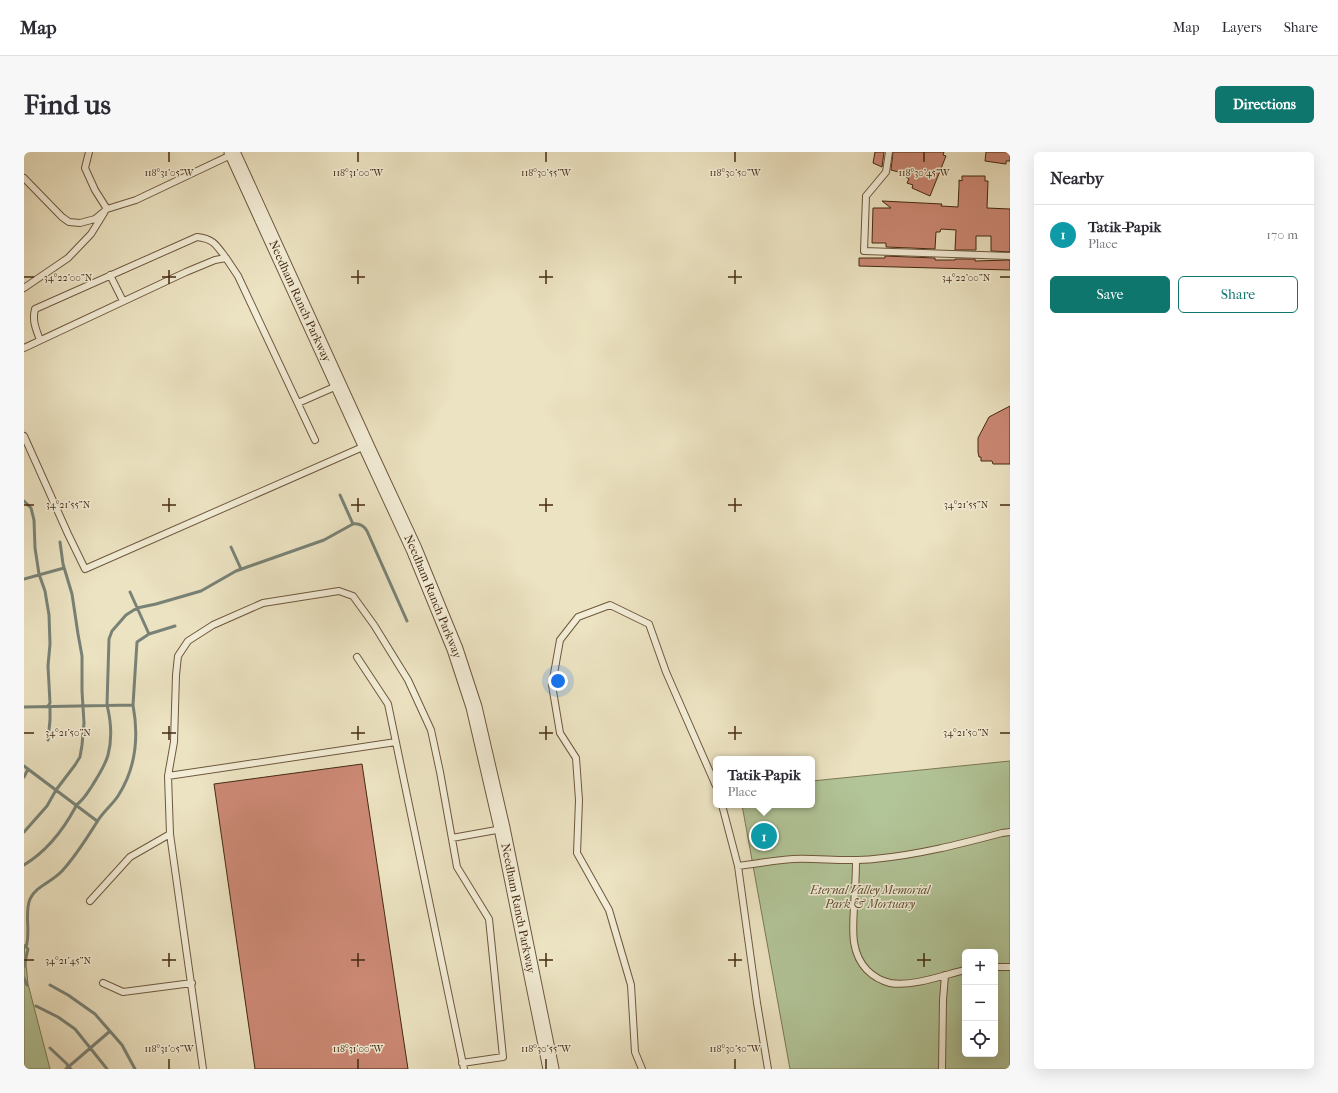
<!DOCTYPE html>
<html lang="en">
<head>
<meta charset="utf-8">
<style>
  body { margin:0; font-family:"IM FELL French Canon",serif; background:#f7f7f7; color:#2b2b33 }
  .controls { position:absolute; right:12px; bottom:12px; display:grid; overflow:hidden; border-radius:6px; box-shadow:0 4px 16px #0002 }
  .controls button { width:36px; height:36px; display:grid; place-items:center; padding:0; border:0; border-bottom:1px solid #e1e1e2; background:#fff; color:#2b2b33; font:20px sans-serif }
  .you { position:absolute; left:534px; top:529px; width:14px; height:14px; margin:-10px; border:3px solid #fff; border-radius:50%; background:#1a73e8; box-shadow:0 0 0 6px #1a73e833 }
  .badge { display:grid; place-items:center; width:26px; height:26px; border-radius:50%; background:#0f766e; color:#fff; font-size:13px; font-weight:700 }
  .pin { position:absolute; translate:-50% -50%; border:2px solid #fff; box-shadow:0 1px 4px #0006 }
  .popup { position:absolute; left:689px; top:604px; width:102px; height:52px; box-sizing:border-box; display:grid; place-content:center; border-radius:6px; background:#fff; filter:drop-shadow(0 1px 3px #0005); font-size:13px; white-space:nowrap; color:#7c7c81 }
  .popup b { font-size:15px; color:#2b2b33 }
  .popup::after { content:''; position:absolute; left:50%; top:100%; margin-left:-8px; border:8px solid transparent; border-top-color:#fff }
  .list { margin:0; padding:0; list-style:none }
  h2 { display:flex; justify-content:space-between; align-items:center; height:52px; margin:0; padding:0 16px; font-size:17px }
  h2 small { font-size:13px; font-weight:400; color:#7c7c81 }
  .list li { display:grid; grid-template-columns:26px 1fr auto; gap:12px; align-items:center; box-sizing:border-box; height:60px; padding:0 16px; border-top:1px solid #e1e1e2 }
  .list b { display:block; font-size:15px; white-space:nowrap }
  .list p { margin:0; font-size:13px; white-space:nowrap; color:#7c7c81 }
  .list em { font-size:13px; font-style:normal; color:#7c7c81 }
  .actions { display:flex; gap:8px; padding:12px 16px }
  .actions a { flex:1; padding:9px 0; border:1px solid #0f766e; border-radius:6px; text-align:center; font-size:14px; color:#0f766e }
  .actions .main { background:#0f766e; color:#fff }
  .icon { flex:none; width:22px; height:22px; fill:none; stroke:currentColor; stroke-width:2; stroke-linecap:round; stroke-linejoin:round }
  .map { position:relative; flex:none; width:986px; height:917px; overflow:hidden; border-radius:6px }
  header { display:flex; align-items:center; gap:24px; box-sizing:border-box; height:56px; padding:0 20px; background:#fff; border-bottom:1px solid #e1e1e2 }
  header strong { font-size:19px }
  nav { display:flex; gap:22px; margin-inline-start:auto; font-size:14px }
  .intro { display:flex; align-items:center; justify-content:space-between; box-sizing:border-box; height:96px; padding:0 24px }
  h1 { margin:0; font-size:28px }
  .button { padding:10px 18px; border-radius:6px; background:#0f766e; color:#fff; font-size:14px; font-weight:700 }
  main { display:flex; gap:24px; padding:0 24px }
  aside { flex:1; background:#fff; border-radius:6px; box-shadow:0 4px 16px #0002 }
  .map>svg:first-child { display:block }
  .green { fill:#b2c598; stroke:#7b7855; fill-rule:evenodd }
  .lines { fill:none; stroke-linecap:round; stroke-linejoin:round }
  .stream { stroke:#788276; stroke-width:3 }
  .building { fill:#cc8975; stroke:#442a12 }
  .service-casing { stroke:#6e583e; stroke-width:8 }
  .tertiary-casing { stroke:#6e583e; stroke-width:17 }
  .service { stroke:#f3edd7; stroke-width:6 }
  .tertiary { stroke:#f3edd7; stroke-width:15 }
  .ticks { fill:none; stroke:#442a12; stroke-width:1.5 }
  .labels { text-anchor:middle; stroke-width:3; stroke-linejoin:round; paint-order:stroke }
  .street-label { font-size:12px; fill:#442a12; stroke:#f3edd7 }
  .park-label { font-size:12px; font-style:italic; fill:#605134; stroke:#f3edd7 }
  .ticks-label { font-size:10px; text-anchor:middle; fill:#442a12; stroke:#f3edd7; stroke-width:3; stroke-linejoin:round; paint-order:stroke }
</style>
</head>
<body>
<header>
<strong>Map</strong>
<nav><a>Map</a><a>Layers</a><a>Share</a></nav>
</header>
<div class="intro"><h1>Find us</h1><a class="button">Directions</a></div>
<main>
<div class="map">
<svg width="986" height="917" viewBox="0 0 986 917">
  <rect width="100%" height="100%" fill="#ece3c2"/>
  <filter id="stains"><feTurbulence type="fractalNoise" baseFrequency=".005" numOctaves="4"/><feColorMatrix values="0 0 0 0 .2 0 0 0 0 .09 0 0 0 0 .02 0 0 0 .5 -.17"/></filter>
  <radialGradient id="worn" r=".72"><stop offset=".6" stop-color="#630" stop-opacity="0"/><stop offset="1" stop-color="#630" stop-opacity=".3"/></radialGradient>
  <path class="green" d="M 986,609 L 986,917 L 766,917 L 718,653 L 788,653 L 788,629 ZM 941,800 L 971,800 L 971,902 L 941,902 Z
    M 0,792 L 4,832 L 26,917 L 0,917 Z"/>
  <g class="lines">
    <path class="stream" d="M 316,343 L 329,372
      M 0,349 L 7,356 L 10,368 L 11,396 L 15,422 L 21,439 L 25,463 L 26,492 L 24,514 L 26,551 L 24,554 L 26,556 L 26,568 L 24,588
      M 207,395 L 217,417
      M 0,427 L 40,416
      M 106,440 L 125,482
      M 0,555 L 109,553
      M 0,614 L 73,669
      M 0,625 L 4,617
      M 0,680 L 23,654 L 32,638 L 51,613 L 56,605 L 58,593 L 60,571 L 58,539 L 58,504 L 54,482 L 48,442 L 39,412 L 36,390
      M 0,713 C 23,699 38,680 51,656 L 52,653 C 59,649 64,640 68,634 C 74,624 81,614 84,603 C 88,588 87,569 83,553 L 85,487 L 88,479 L 102,463 L 113,456 L 132,452 L 177,439 L 212,419 L 300,388 L 329,372 C 336,371 340,374 343,379 L 383,469
      M 0,815 L 4,797 L 2,795 C 7,780 0,761 6,747 C 12,734 28,730 38,719 C 52,704 62,687 73,670 C 78,661 88,653 94,644 C 112,616 115,585 109,553 L 113,490 L 125,482 L 151,474
      M 0,826 L 3,833
      M 26,833 L 44,843 L 71,862 L 98,893 L 111,917
      M 12,854 L 34,865 L 51,877 L 83,917
      M 26,896 L 43,912 L 44,915 L 47,917
      M 42,917 L 85,880"/>
  </g>
  <path class="building" d="M 851,0 L 860,0 L 858,15 L 849,11 Z
    M 869,0 L 920,0 L 919,3 L 922,4 L 906,44 L 888,36 L 889,33 L 883,31 L 885,27 L 882,25 L 883,22 L 867,18 Z
    M 962,0 L 986,0 L 986,9 L 982,9 L 982,12 L 961,9 Z
    M 938,24 L 961,24 L 961,29 L 964,29 L 963,56 L 986,57 L 986,100 L 967,99 L 967,84 L 952,84 L 952,98 L 931,98 L 932,78 L 917,77 L 916,80 L 912,80 L 911,97 L 862,95 L 862,91 L 848,91 L 849,56 L 867,56 L 858,49 L 918,52 L 917,54 L 934,55 L 935,34 L 935,28 L 938,29 Z
    M 861,104 L 911,106 L 911,108 L 931,108 L 931,107 L 951,107 L 951,109 L 986,108 L 986,118 L 835,114 L 835,106 L 861,106 Z
    M 986,254 L 986,312 L 969,312 L 968,309 L 957,309 L 957,305 L 955,305 L 954,300 L 954,286 L 965,265 Z
    M 338,612 L 384,917 L 231,917 L 190,632 Z"/>
  <g class="lines">
    <defs>
      <path id="service" d="M 65,0 L 61,16 L 71,38 L 83,57
        M 865,0 L 862,20 L 842,44 L 840,99 L 986,104
        M 0,26 L 38,65 L 45,70 L 56,71 L 71,67 L 83,57 L 112,48 L 209,2
        M 86,123 L 99,149
        M 0,136 L 44,106 L 67,82 L 80,61
        M 16,188 C 12,177 8,169 11,157 L 173,85 C 190,87 192,93 202,106
        M 0,196 L 162,120 L 191,108 L 202,106 L 214,124 L 291,288
        M 274,251 L 315,233
        M 0,284 L 44,382 L 61,417 L 341,294
        M 333,505 L 364,552 L 440,917
        M 144,624 L 372,590
        M 698,653 L 714,714 L 733,851 L 744,917
        M 428,686 L 478,677
        M 832,709 C 832,724 831,739 830,754 C 829,777 826,800 843,818 C 849,824 858,829 866,831 C 888,835 920,823 941,818
        M 714,714 C 732,712 751,708 769,707 C 796,706 823,710 850,707 C 894,703 936,692 978,681 L 986,680
        M 66,749 L 106,705 L 146,682
        M 971,815 L 986,815
        M 79,831 L 99,840 L 168,831
        M 179,917 L 146,682 L 144,624 L 150,590 L 152,523 L 154,504 L 164,489 L 189,473 L 239,451 L 315,439 L 329,444 L 350,473 L 384,528 L 407,578 L 416,620 L 433,715 L 465,767 L 479,905 L 438,911
        M 618,917 L 611,900 L 607,833 L 585,758 L 553,701 L 555,648 L 552,606 L 536,581 L 528,533 L 536,488 L 554,465 L 586,453 L 625,472 L 642,520 L 692,634
        M 918,917 L 919,848 L 921,823"/>
      <g id="tertiary">
        <path id="s1" d="M 208,0 L 345,300 L 390,397 L 431,497 L 450,555 L 478,676 L 527,917"/>
      </g>
    </defs>
    <use href="#service" class="service-casing"/>
    <use href="#tertiary" class="tertiary-casing"/>
    <use href="#service" class="service"/>
    <use href="#tertiary" class="tertiary"/>
  </g>
  <path class="ticks" d="M 145,0 L 145,10M 334,0 L 334,10M 522,0 L 522,10M 711,0 L 711,10M 900,0 L 900,10M 145,118 L 145,132M 334,118 L 334,132M 522,118 L 522,132M 711,118 L 711,132M 0,125 L 10,125M 138,125 L 152,125M 327,125 L 341,125M 515,125 L 529,125M 704,125 L 718,125M 976,125 L 986,125M 145,346 L 145,360M 334,346 L 334,360M 522,346 L 522,360M 711,346 L 711,360M 0,353 L 10,353M 138,353 L 152,353M 327,353 L 341,353M 515,353 L 529,353M 704,353 L 718,353M 976,353 L 986,353M 145,574 L 145,588M 334,574 L 334,588M 522,574 L 522,588M 711,574 L 711,588M 0,581 L 10,581M 138,581 L 152,581M 327,581 L 341,581M 515,581 L 529,581M 704,581 L 718,581M 976,581 L 986,581M 145,801 L 145,815M 334,801 L 334,815M 522,801 L 522,815M 711,801 L 711,815M 900,801 L 900,815M 0,808 L 10,808M 138,808 L 152,808M 327,808 L 341,808M 515,808 L 529,808M 704,808 L 718,808M 893,808 L 907,808M 145,907 L 145,917M 334,907 L 334,917M 522,907 L 522,917M 711,907 L 711,917"/>
  <g class="labels">
    <g class="street-label">
      <text dy="4" stroke="none"><textPath href="#s1" startOffset="164">Needham Ranch Parkway</textPath></text>
      <text dy="4" stroke="none"><textPath href="#s1" startOffset="488">Needham Ranch Parkway</textPath></text>
      <text dy="4" stroke="none"><textPath href="#s1" startOffset="812">Needham Ranch Parkway</textPath></text>
    </g>
    <g class="park-label">
      <text x="846" y="742">Eternal Valley Memorial<tspan x="846" dy="14">Park &amp; Mortuary</tspan></text>
    </g>
  </g>
  <g class="ticks-label">
    <text x="145" y="24">118°31'05"W</text>
    <text x="334" y="24">118°31'00"W</text>
    <text x="522" y="24">118°30'55"W</text>
    <text x="711" y="24">118°30'50"W</text>
    <text x="900" y="24">118°30'45"W</text>
    <text x="44" y="129">34°22'00"N</text>
    <text x="942" y="129">34°22'00"N</text>
    <text x="44" y="356">34°21'55"N</text>
    <text x="942" y="356">34°21'55"N</text>
    <text x="44" y="584">34°21'50"N</text>
    <text x="942" y="584">34°21'50"N</text>
    <text x="44" y="812">34°21'45"N</text>
    <text x="145" y="900">118°31'05"W</text>
    <text x="334" y="900">118°31'00"W</text>
    <text x="522" y="900">118°30'55"W</text>
    <text x="711" y="900">118°30'50"W</text>
  </g>
  <rect width="100%" height="100%" filter="url(#stains)"/>
  <rect width="100%" height="100%" fill="url(#worn)"/>
</svg>
<div class="controls">
<button>+</button>
<button>−</button>
<button><svg class="icon" aria-label="locate" viewBox="0 0 24 24"><circle cx="12" cy="12" r="6"/><path d="M12 2v4M12 18v4M2 12h4M18 12h4"/></svg></button>
</div>
<div class="you"></div>
<div class="pin badge" style="left:740px;top:684px;background:#0f9aa8">1</div>
<div class="popup"><b>Tatik-Papik</b>Place</div>
</div>
<aside>
<h2>Nearby<small></small></h2>
<ul class="list">
<li><span class="badge" style="background:#0f9aa8">1</span><div><b>Tatik-Papik</b><p>Place</p></div><em>170 m</em></li>
</ul>
<div class="actions"><a class="main">Save</a><a>Share</a></div>
</aside>
</main>
</body>
</html>
